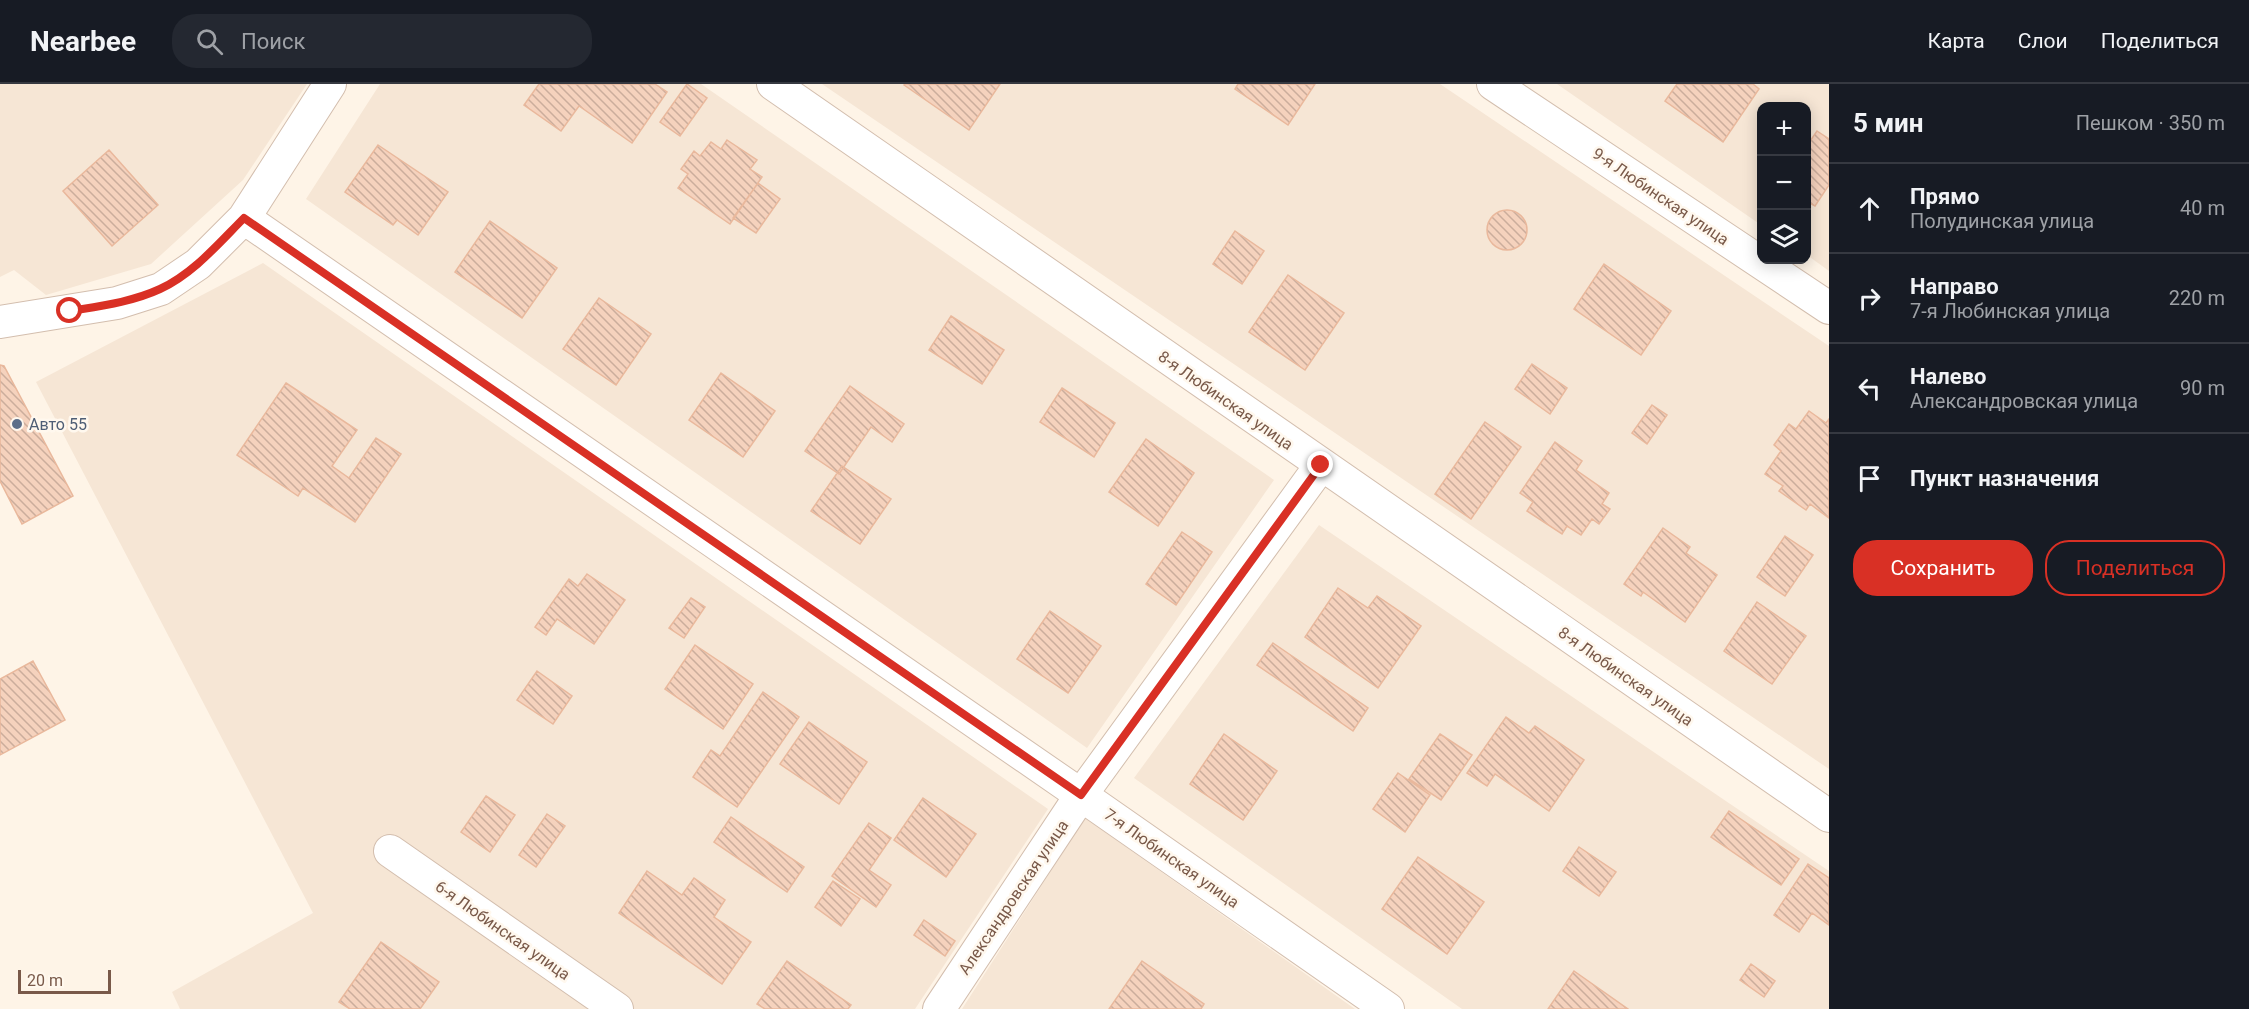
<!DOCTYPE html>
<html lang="ru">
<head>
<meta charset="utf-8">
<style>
  body { margin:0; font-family:Roboto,sans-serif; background:#242831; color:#f1f3f6 }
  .controls { position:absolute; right:18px; top:18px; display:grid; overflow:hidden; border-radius:12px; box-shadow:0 3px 15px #0003 }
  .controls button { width:54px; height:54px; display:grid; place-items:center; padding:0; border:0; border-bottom:2px solid #363941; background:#171b24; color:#f1f3f6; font:30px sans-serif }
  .scale { position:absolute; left:18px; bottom:15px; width:93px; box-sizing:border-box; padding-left:6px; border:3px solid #795949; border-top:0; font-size:16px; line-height:21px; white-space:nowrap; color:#795949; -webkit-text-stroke:4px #fff8ee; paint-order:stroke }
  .stop { position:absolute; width:18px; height:18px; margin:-14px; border:4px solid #d93025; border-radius:50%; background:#fff }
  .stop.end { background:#d93025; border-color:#fff; box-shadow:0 2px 6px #0008 }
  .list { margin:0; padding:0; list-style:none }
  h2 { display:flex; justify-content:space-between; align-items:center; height:78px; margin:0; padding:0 24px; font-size:26px }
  h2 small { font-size:20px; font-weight:400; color:#9ea1a6 }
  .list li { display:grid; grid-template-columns:39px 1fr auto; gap:18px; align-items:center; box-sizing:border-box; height:90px; padding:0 24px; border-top:2px solid #363941 }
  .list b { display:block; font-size:22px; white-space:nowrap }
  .list p { margin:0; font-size:20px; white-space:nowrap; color:#9ea1a6 }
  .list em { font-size:20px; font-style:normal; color:#9ea1a6 }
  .actions { display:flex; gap:12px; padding:18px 24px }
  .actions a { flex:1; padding:14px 0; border:2px solid #d93025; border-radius:24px; text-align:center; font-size:21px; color:#d93025 }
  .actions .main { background:#d93025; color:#fff }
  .icon { flex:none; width:33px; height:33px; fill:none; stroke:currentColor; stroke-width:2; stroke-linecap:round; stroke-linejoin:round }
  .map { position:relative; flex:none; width:1829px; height:925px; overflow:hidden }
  header { display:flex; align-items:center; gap:36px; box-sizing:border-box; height:84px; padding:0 30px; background:#171b24; border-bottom:2px solid #363941 }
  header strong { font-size:28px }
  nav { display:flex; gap:33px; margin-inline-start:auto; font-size:21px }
  .search { width:420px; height:54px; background:#242831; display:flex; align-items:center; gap:15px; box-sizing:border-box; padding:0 21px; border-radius:24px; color:#9ea1a6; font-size:22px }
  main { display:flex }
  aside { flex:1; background:#171b24 }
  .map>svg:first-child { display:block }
  .residential { fill:#f6e6d5 }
  .building { fill:url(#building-back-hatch); stroke:#e9b89c; stroke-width:1.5 }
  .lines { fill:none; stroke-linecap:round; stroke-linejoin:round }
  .minor-casing { stroke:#d3beae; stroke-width:34 }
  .minor { stroke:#fff; stroke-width:32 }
  .route { stroke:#d93025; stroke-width:8 }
  .service-dot { fill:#5c6f8a; stroke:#fff8ee; stroke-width:2 }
  .labels { text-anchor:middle; stroke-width:5; stroke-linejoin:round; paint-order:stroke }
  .street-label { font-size:16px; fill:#795949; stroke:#fff8ee }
  .service-label { font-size:16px; fill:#4e5e75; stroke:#fff8ee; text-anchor:start }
</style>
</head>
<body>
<header>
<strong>Nearbee</strong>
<div class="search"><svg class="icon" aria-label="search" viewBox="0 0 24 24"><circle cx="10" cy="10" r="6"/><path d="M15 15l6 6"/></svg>Поиск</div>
<nav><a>Карта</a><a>Слои</a><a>Поделиться</a></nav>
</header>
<main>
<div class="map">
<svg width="1829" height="925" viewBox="0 0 1829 925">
  <defs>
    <pattern id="building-back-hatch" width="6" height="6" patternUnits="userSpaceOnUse" patternTransform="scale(1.5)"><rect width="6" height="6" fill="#f5d2bd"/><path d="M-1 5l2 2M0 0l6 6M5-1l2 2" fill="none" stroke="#cbad9c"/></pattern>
  </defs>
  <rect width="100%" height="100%" fill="#fef4e7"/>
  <path class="residential" d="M 0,0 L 307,0 L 243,96 L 151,180 L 46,211 L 14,186 L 0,193 Z
    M 380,0 L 701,0 L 1274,396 L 1087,664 L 306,115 Z
    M 822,0 L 1440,0 L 1829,262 L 1829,685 Z
    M 1557,0 L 1829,0 L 1829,187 L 1807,171 L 1806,22 L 1762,22 L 1761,141 Z
    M 263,179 L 1048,725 L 915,925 L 180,925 L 172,908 L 313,829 L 36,298 Z
    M 1319,441 L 1829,787 L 1829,925 L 1462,925 L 1134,694 Z
    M 1085,734 L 1355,925 L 962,925 Z"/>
  <path class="building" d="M 539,0 L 655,0 L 667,8 L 632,59 L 579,22 L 561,47 L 524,21 Z
    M 687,0 L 707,14 L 680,52 L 660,38 Z
    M 905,0 L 1000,0 L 969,46 L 904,1 Z
    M 1238,0 L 1315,0 L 1288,41 L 1235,5 Z
    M 1677,0 L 1753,0 L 1759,5 L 1723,58 L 1665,17 Z
    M 1817,47 L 1829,55 L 1829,101 L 1815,122 L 1806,117 L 1806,63 Z
    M 727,56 L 757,76 L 750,85 L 762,93 L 730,140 L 678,104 L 688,90 L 681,85 L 694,67 L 700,72 L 711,58 L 721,65 Z
    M 378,61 L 448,108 L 418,151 L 397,136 L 393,141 L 345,108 Z
    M 109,66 L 158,121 L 112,162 L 63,107 Z
    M 758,99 L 780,115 L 756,149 L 733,134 Z
    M1487 146a20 20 0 1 1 40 0a20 20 0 1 1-40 0Z
    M 490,137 L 557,184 L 522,234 L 455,188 Z
    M 1235,147 L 1264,167 L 1242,200 L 1213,180 Z
    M 1604,180 L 1671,227 L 1641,271 L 1574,225 Z
    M 1288,191 L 1344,229 L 1305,286 L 1249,248 Z
    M 599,214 L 651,250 L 616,301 L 563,265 Z
    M 951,232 L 1004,266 L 982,300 L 929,266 Z
    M 1532,280 L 1567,304 L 1550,330 L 1515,305 Z
    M 0,281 L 4,282 L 73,412 L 22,440 L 0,397 Z
    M 721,289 L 775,327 L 743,373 L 689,336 Z
    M 286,299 L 357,346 L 332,382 L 349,394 L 376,354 L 401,370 L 355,438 L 303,404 L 298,412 L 237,371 Z
    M 850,302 L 904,340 L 892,358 L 871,343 L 839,390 L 805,367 Z
    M 1062,304 L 1115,339 L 1094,373 L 1040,338 Z
    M 1652,321 L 1667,331 L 1647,360 L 1632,349 Z
    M 1809,327 L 1826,339 L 1829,335 L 1829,434 L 1810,420 L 1806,426 L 1779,407 L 1783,402 L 1765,390 L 1781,367 L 1774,361 L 1789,340 L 1796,345 Z
    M 1485,338 L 1521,363 L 1471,435 L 1435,410 Z
    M 1146,355 L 1194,389 L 1158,442 L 1109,408 Z
    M 1555,358 L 1582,377 L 1576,386 L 1609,409 L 1602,420 L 1610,425 L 1599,440 L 1592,435 L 1581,451 L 1567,442 L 1562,450 L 1527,427 L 1533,418 L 1520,409 Z
    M 842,382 L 891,415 L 860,460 L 811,427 Z
    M 1663,444 L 1690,463 L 1686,469 L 1717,491 L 1685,538 L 1643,508 L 1641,512 L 1624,500 Z
    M 1182,448 L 1212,468 L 1176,521 L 1146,500 Z
    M 1785,452 L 1813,471 L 1785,512 L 1757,493 Z
    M 587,490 L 625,516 L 594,560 L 557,535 L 546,551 L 535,543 L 569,495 L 578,502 Z
    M 1338,504 L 1368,524 L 1377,512 L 1421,542 L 1378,604 L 1305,553 Z
    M 691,514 L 705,523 L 684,554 L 669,544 Z
    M 1757,518 L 1806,552 L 1772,600 L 1724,567 Z
    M 1050,527 L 1101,562 L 1068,609 L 1017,575 Z
    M 1273,559 L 1368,624 L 1353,647 L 1257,581 Z
    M 695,561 L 753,600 L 723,645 L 665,605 Z
    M 33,577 L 65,636 L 0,671 L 0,595 Z
    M 537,587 L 572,612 L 553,640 L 517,616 Z
    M 763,608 L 799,633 L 737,723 L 693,693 L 711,666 L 720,672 Z
    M 1506,633 L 1529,649 L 1535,642 L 1584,676 L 1549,727 L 1495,690 L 1487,702 L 1467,689 Z
    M 809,638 L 867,678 L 839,720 L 780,680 Z
    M 1224,650 L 1277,687 L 1243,736 L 1190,700 Z
    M 1440,650 L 1472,671 L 1441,716 L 1409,695 Z
    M 1398,689 L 1430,711 L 1405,748 L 1373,725 Z
    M 486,712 L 515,731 L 490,768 L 461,748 Z
    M 923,714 L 976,750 L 946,793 L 894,756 Z
    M 1729,727 L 1799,775 L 1781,801 L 1711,753 Z
    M 547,730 L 565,742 L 536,783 L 519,771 Z
    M 731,733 L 804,783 L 787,808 L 714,758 Z
    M 869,739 L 891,754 L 869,786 L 891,801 L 876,823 L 832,792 Z
    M 1579,763 L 1616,788 L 1599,812 L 1563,787 Z
    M 1418,773 L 1484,818 L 1447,870 L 1382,825 Z
    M 1808,780 L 1829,794 L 1829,841 L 1812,829 L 1799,848 L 1774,831 Z
    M 647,787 L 682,811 L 694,794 L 725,816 L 714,833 L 751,858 L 722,900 L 619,829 Z
    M 833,797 L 860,815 L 841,842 L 815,823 Z
    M 924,836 L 955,857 L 945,872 L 914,851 Z
    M 381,858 L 439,898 L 420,925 L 350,925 L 339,918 Z
    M 787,877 L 851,921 L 848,925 L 765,925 L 757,920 Z
    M 1142,877 L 1204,920 L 1201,925 L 1109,925 Z
    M 1751,880 L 1775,897 L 1764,913 L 1740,896 Z
    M 1574,887 L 1628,925 L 1548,925 Z"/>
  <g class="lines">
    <defs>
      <path id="minor" d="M 773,0 L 1829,732
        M 1493,0 L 1829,224
        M 244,134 L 1081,711 L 1388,925
        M 0,238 L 117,219 L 161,205 L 198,180 L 244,134 L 330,0
        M 390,767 L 617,925
        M 939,925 L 1081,711 L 1321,381"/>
    </defs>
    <use href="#minor" class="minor-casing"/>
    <use href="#minor" class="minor"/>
  </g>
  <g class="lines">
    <path class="route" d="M 70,227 C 100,222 132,218 160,205 C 193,190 219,159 244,134 L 1081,711 L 1321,381"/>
  </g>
  <circle class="service-dot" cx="17" cy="340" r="6"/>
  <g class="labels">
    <g class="street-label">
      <text transform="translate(1661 112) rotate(34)" y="6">9-я Любинская улица</text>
      <text transform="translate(1226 316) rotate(35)" y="6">8-я Любинская улица</text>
      <text transform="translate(1626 592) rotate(35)" y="6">8-я Любинская улица</text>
      <text transform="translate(1172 774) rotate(35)" y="6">7-я Любинская улица</text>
      <text transform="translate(1013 813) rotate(-56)" y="6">Александровская улица</text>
      <text transform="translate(503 846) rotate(35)" y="6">6-я Любинская улица</text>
    </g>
    <g class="service-label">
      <text x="29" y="346">Авто 55</text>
    </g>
  </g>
</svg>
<div class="controls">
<button>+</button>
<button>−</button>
<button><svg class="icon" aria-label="layers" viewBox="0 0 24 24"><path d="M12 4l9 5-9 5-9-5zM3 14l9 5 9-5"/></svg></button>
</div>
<div class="scale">20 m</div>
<div class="stop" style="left:70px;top:227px"></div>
<div class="stop end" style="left:1321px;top:381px"></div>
</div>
<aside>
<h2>5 мин<small>Пешком · 350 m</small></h2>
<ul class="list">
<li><svg class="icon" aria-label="ahead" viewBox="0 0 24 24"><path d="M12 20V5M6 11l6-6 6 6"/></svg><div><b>Прямо</b><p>Полудинская улица</p></div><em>40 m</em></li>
<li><svg class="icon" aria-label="right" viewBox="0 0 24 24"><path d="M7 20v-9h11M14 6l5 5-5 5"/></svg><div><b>Направо</b><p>7-я Любинская улица</p></div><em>220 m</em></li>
<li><svg class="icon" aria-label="left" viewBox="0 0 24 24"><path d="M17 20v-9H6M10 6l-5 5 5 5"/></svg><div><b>Налево</b><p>Александровская улица</p></div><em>90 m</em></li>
<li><svg class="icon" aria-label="arrive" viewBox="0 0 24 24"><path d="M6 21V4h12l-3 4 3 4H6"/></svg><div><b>Пункт назначения</b></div></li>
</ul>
<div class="actions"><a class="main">Сохранить</a><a>Поделиться</a></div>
</aside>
</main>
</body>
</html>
